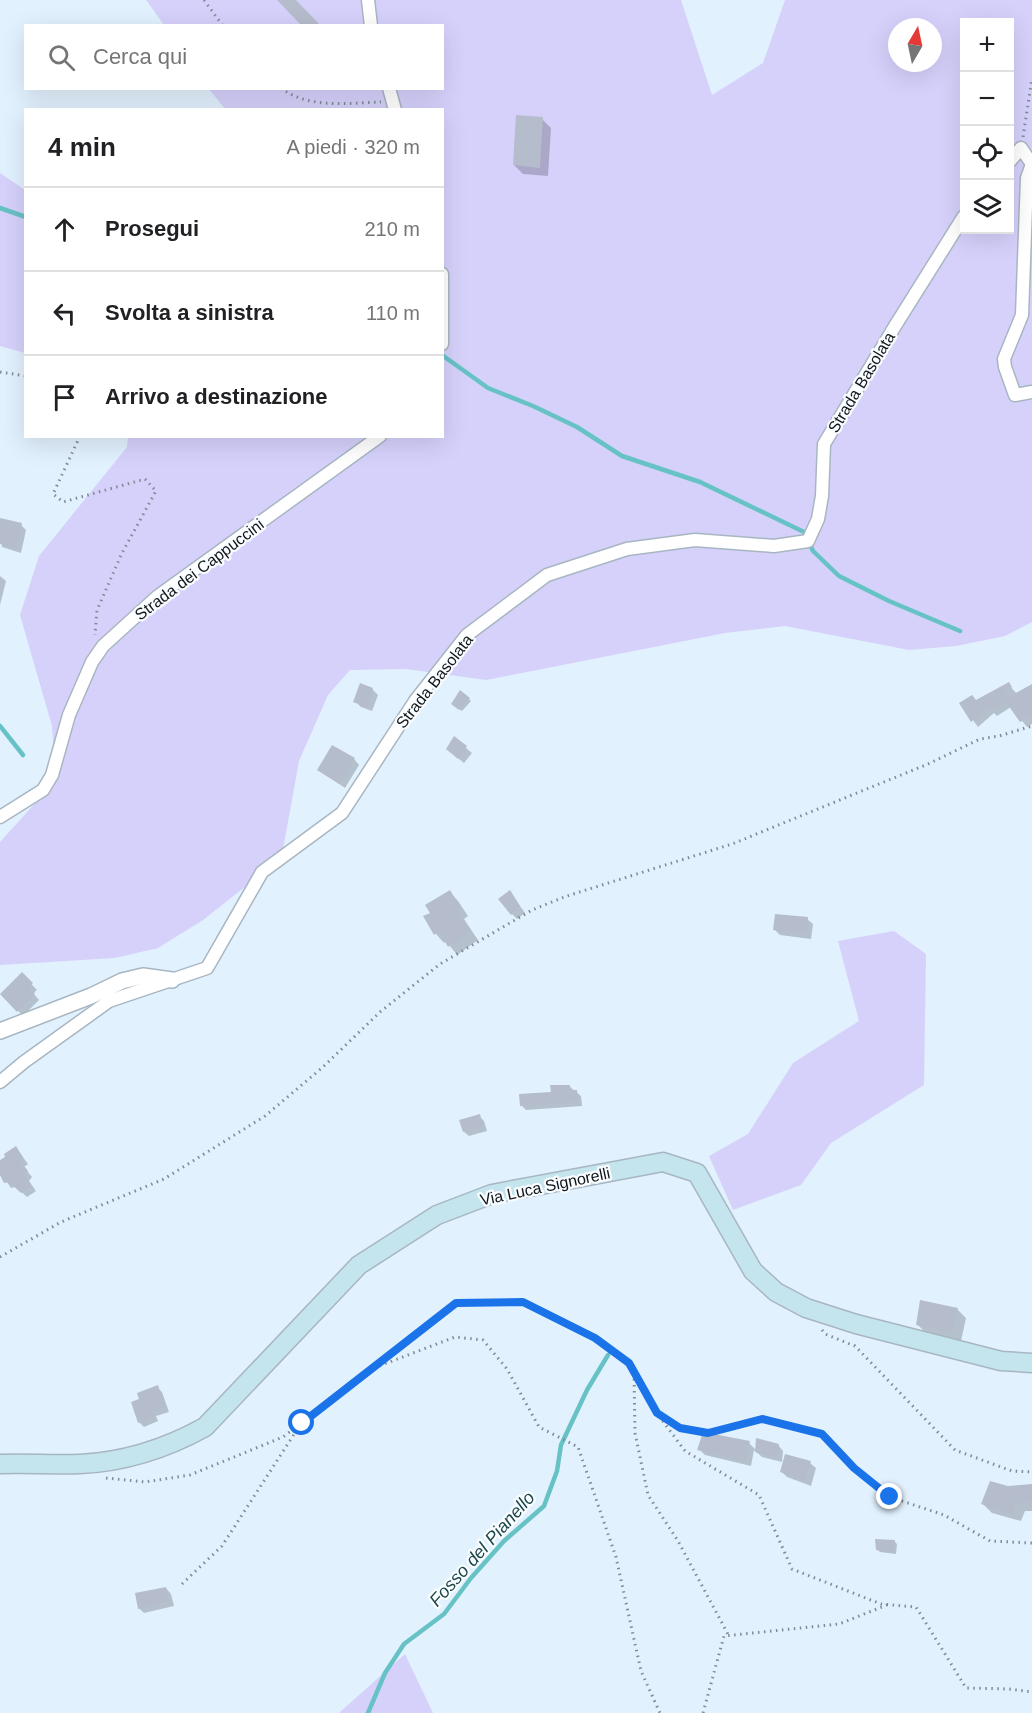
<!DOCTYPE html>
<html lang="it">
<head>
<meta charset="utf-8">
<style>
  body { margin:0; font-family:Helvetica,sans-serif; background:#f2f2f2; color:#202124 }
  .controls { position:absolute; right:18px; top:18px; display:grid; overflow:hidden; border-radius:0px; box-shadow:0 6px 24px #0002 }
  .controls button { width:54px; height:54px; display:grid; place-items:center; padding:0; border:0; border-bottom:2px solid #e0e0e0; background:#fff; color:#202124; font:30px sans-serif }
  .compass { position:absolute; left:888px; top:18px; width:54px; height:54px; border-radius:50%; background:#fff; box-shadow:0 6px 24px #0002; rotate:9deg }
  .stop { position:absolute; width:18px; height:18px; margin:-14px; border:4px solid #1a73e8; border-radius:50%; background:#fff }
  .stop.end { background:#1a73e8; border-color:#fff; box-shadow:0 2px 6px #0008 }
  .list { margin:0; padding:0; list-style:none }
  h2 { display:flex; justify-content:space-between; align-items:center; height:78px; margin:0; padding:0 24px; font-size:26px }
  h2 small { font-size:20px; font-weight:400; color:#757577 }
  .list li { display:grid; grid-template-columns:39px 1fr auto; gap:18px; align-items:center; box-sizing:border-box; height:84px; padding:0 24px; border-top:2px solid #e0e0e0 }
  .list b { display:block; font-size:22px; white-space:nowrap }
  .list em { font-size:20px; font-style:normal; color:#757577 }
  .icon { flex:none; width:33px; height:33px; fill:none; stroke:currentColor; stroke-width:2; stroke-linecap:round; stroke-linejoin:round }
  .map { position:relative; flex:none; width:1032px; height:1713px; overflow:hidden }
  .search { position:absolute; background:#fff; box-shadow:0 6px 24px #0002; left:24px; top:24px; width:420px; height:66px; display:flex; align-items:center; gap:15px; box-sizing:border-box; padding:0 21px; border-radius:0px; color:#757577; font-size:22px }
  .panel { position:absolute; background:#fff; box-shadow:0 6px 24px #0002; left:24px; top:108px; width:420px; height:330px; border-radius:0px }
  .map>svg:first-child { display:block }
  .green { fill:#d5d1fb; fill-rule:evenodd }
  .shadow { fill:#0003 }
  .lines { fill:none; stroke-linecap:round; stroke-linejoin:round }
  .stream { stroke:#67c2c5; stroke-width:4.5 }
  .building { fill:#b5bccb }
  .minor-casing { stroke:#a8b6c2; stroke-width:15 }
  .tertiary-casing { stroke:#a8b6c2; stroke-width:18 }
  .secondary-casing { stroke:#a8b6c2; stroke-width:21 }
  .path { stroke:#818b94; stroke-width:3; stroke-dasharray:1.5 4.5; stroke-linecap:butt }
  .minor { stroke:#fff; stroke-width:12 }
  .tertiary { stroke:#fff; stroke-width:15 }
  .secondary { stroke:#c4e5ee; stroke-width:18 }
  .route { stroke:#1a73e8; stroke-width:8 }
  .labels { text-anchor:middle; stroke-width:4.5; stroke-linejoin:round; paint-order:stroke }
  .street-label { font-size:16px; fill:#101519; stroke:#fafdff }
  .water-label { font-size:18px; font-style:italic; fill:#1c4648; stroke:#fafdff }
</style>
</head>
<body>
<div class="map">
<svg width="1032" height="1713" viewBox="0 0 1032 1713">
  <rect width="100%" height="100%" fill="#e2f1fe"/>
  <path class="green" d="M 146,0 L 681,0 L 712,95 L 763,63 L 785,0 L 1032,0 L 1032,622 L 1005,636 L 956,646 L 909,650 L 785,626 L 725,633 L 486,680 L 406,669 L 350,670 L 328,695 L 299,761 L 282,855 L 250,883 L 203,920 L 158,948 L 115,958 L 0,965 L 0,842 L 56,780 L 52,726 L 20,615 L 39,556 L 127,447 L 128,437 L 442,436 L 442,110 L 225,109 L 209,89 L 442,88 L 442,26 L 164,25 ZM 964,22 L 1010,22 L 1010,230 L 964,230 ZM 897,27 L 933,27 L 933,63 L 897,63 Z
    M 0,173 L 25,190 L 25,353 L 0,346 Z
    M 894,931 L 926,954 L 924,1085 L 831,1143 L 801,1185 L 733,1210 L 709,1156 L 748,1134 L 793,1063 L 859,1021 L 838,941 Z
    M 405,1654 L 433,1713 L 340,1713 L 340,1712 Z"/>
  <path class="shadow" d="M 542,119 L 551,128 L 548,176 L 523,174 L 514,165 Z
    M 21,525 L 26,530 L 21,553 L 2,547 L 0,528 Z
    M 0,576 L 6,581 L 0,605 Z
    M 1008,684 L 1017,694 L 1032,688 L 1032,724 L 1027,727 L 1011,707 L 997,716 L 994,713 L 978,727 L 961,704 L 977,702 Z
    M 372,689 L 378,695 L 372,711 L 361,707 L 355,701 Z
    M 469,699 L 471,701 L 462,711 L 455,706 Z
    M 454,738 L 472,753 L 464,763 L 453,754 Z
    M 354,759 L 359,765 L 345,788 L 319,770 Z
    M 450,892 L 458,901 L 468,916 L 464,919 L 478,940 L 457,955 L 446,941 L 444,943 L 436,934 L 425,917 L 432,913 Z
    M 510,892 L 525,913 L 517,919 L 512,914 Z
    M 807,919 L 813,924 L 811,939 L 780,935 L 774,929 Z
    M 22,974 L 37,990 L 33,993 L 39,1000 L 23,1016 L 2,994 Z
    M 569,1086 L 581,1096 L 582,1106 L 526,1110 L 521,1105 Z
    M 479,1116 L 484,1121 L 487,1131 L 469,1136 L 464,1132 Z
    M 16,1148 L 28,1164 L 24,1167 L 32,1177 L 29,1181 L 36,1191 L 27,1197 L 16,1187 L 11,1188 L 0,1172 L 0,1162 Z
    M 957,1309 L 966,1318 L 961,1341 L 926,1333 L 917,1324 Z
    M 157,1387 L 162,1392 L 169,1412 L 156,1416 L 158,1421 L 144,1427 L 139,1422 Z
    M 749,1443 L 756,1450 L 778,1445 L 783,1451 L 782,1462 L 762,1457 L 754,1450 L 751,1466 L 705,1455 L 699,1449 Z
    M 810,1463 L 816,1468 L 811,1486 L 787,1477 L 781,1471 Z
    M 1032,1486 L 1032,1511 L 1025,1511 L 1021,1521 L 992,1513 L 983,1504 L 1008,1488 Z
    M 894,1541 L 897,1544 L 896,1554 L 880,1552 L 877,1549 Z
    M 166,1588 L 171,1594 L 174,1606 L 144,1613 L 139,1608 Z"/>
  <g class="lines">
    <path class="stream" d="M 0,208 L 26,217
      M 442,355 L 488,388 L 533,406 L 577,427 L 622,456 L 700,482 L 804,532 L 813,551 L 839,576 L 889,601 L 960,631
      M 0,726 L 23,755
      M 368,1713 L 385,1673 L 404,1644 L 444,1614 L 471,1578 L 504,1541 L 544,1506 L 557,1471 L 561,1445 L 587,1390 L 608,1355"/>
  </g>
  <path class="building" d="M 277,0 L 296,0 L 321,26 L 302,26 Z
    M 516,115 L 543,117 L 540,168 L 513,165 Z
    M 0,518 L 22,523 L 16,548 L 0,544 Z
    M 1009,682 L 1012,687 L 1004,693 L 1007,698 L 1032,684 L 1032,715 L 1020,722 L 1006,702 L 990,711 L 988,707 L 971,722 L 959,703 L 972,695 L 976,700 Z
    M 360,683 L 373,688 L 367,707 L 353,702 Z
    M 460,690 L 470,698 L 459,710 L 451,704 Z
    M 454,736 L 467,746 L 458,759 L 446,749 Z
    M 332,745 L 355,758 L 339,784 L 317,770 Z
    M 450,890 L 460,907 L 456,910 L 470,931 L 448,947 L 439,931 L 434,935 L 423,916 L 430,913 L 425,905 Z
    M 510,890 L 520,906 L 511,915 L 498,899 Z
    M 775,914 L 808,917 L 806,934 L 773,930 Z
    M 22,972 L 33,983 L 29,987 L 35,993 L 17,1012 L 0,994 Z
    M 550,1085 L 570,1085 L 570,1090 L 577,1090 L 578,1102 L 520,1106 L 519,1094 L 551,1092 Z
    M 480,1114 L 483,1126 L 463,1132 L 459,1120 Z
    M 16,1146 L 24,1159 L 20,1161 L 28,1171 L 24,1174 L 31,1185 L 21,1193 L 9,1182 L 4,1183 L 0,1175 L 0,1160 L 5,1157 L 4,1154 Z
    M 920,1300 L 958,1308 L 952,1333 L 916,1325 Z
    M 158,1385 L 165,1407 L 153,1412 L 154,1417 L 138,1423 L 131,1402 L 139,1399 L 137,1393 Z
    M 703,1432 L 750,1441 L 745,1462 L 697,1450 Z
    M 756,1438 L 779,1444 L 777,1457 L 755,1452 Z
    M 785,1454 L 811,1461 L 805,1481 L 780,1472 Z
    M 990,1481 L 1008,1486 L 1032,1484 L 1032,1502 L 1016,1503 L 1012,1514 L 981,1504 Z
    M 875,1539 L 895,1540 L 894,1552 L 876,1550 Z
    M 166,1587 L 169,1601 L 138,1609 L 135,1593 Z"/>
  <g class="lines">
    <defs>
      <path id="minor" d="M 368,0 L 371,26
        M 389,88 L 395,110
        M 1010,161 L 1021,148 L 1032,164 L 1027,178 L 1022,315 L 1004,359 L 1005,367 L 1015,395 L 1032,392
        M 442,274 L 442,344
        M 0,817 L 43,790 L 52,775 L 69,715 L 92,662 L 103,646 L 158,596 L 380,436
        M 0,1082 L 24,1062 L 109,1001 L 207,968 L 262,872 L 342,813 L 415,701 L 467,635 L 547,575 L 627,549 L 695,540 L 774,546 L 808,541 L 818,519 L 822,496 L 824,444 L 895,326 L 964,216"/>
      <path id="tertiary" d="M 0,1031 L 91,996 L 122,981 L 143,976 L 172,980"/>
      <path id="secondary" d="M 0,1464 C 27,1463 53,1465 80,1464 C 124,1462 167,1448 205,1427 L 359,1265 L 437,1215 L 492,1194 L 663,1162 L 697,1173 L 753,1271 L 776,1292 L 806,1308 L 856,1324 L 1001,1361 L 1032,1363"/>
    </defs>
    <use href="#minor" class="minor-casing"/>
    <use href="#tertiary" class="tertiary-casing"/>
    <use href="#secondary" class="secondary-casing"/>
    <path class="path" d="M 204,0 L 223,26
      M 281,88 C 308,109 348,103 381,102
      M 1023,137 L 1032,78
      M 0,372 L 26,376
      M 80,436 L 53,494 L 63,502 L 145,479 L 156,491 L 122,553 L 97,610 L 95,635
      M 0,1257 L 61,1222 L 164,1179 L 265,1116 L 323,1067 L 380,1012 L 440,964 L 532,910 L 567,896 L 732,844 L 928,764 L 980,739 L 999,736 L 1032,726
      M 822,1330 L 825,1334 L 855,1346 L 955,1450 L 1012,1471 L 1032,1472
      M 374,1368 L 455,1337 L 483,1340 L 507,1369 L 539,1427 L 578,1447 L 616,1557 L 641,1671 L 660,1713
      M 634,1373 L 635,1433 L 648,1495 L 678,1541 L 729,1636
      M 659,1416 L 685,1451 L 759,1495 L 792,1569 L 881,1604 L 916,1607 L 966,1688 L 1009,1689 L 1032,1692
      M 106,1478 L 145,1482 L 190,1475 L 283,1437 L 456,1303 L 523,1302 L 595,1338 L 629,1363 L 657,1413 L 679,1428 L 708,1433 L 762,1419 L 822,1434 L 853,1468 L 890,1497 L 944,1515 L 990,1541 L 1032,1543
      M 182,1584 L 222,1546 L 300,1425
      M 703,1713 L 724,1636 L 839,1624 L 887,1605"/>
    <use href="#minor" class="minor"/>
    <use href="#tertiary" class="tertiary"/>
    <use href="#secondary" class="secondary"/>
  </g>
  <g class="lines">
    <path class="route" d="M 302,1423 L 456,1303 L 523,1302 L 595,1338 L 629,1363 L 657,1413 L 680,1428 L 708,1433 L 762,1419 L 822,1434 L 854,1468 L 890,1497"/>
  </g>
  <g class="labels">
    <g class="street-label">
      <text transform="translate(861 382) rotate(-59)" y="6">Strada Basolata</text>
      <text transform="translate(199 569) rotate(-37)" y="6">Strada dei Cappuccini</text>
      <text transform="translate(434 681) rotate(-52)" y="6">Strada Basolata</text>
      <text transform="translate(545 1186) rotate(-12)" y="6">Via Luca Signorelli</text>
    </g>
    <g class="water-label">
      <text transform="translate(482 1549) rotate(-48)" y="6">Fosso del Pianello</text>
    </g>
  </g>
</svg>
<div class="controls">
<button>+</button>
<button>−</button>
<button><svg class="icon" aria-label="locate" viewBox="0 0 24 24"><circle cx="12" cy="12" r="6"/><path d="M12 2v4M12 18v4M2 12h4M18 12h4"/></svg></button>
<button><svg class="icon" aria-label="layers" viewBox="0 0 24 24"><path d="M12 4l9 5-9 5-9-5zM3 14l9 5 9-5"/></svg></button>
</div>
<svg class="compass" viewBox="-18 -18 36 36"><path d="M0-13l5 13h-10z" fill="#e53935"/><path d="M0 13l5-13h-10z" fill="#757577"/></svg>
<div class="stop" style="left:302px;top:1423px"></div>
<div class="stop end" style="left:890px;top:1497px"></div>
<div class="search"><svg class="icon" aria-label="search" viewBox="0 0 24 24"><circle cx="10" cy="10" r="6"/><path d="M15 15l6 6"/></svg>Cerca qui</div>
<section class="panel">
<h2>4 min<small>A piedi · 320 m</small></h2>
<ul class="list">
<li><svg class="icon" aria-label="ahead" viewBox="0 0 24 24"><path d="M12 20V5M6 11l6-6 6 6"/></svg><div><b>Prosegui</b></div><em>210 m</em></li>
<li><svg class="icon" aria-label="left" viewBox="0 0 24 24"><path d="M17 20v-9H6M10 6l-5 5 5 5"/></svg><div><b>Svolta a sinistra</b></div><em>110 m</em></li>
<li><svg class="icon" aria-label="arrive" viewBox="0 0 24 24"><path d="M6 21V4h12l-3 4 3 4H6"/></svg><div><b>Arrivo a destinazione</b></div></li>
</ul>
</section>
</div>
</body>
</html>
